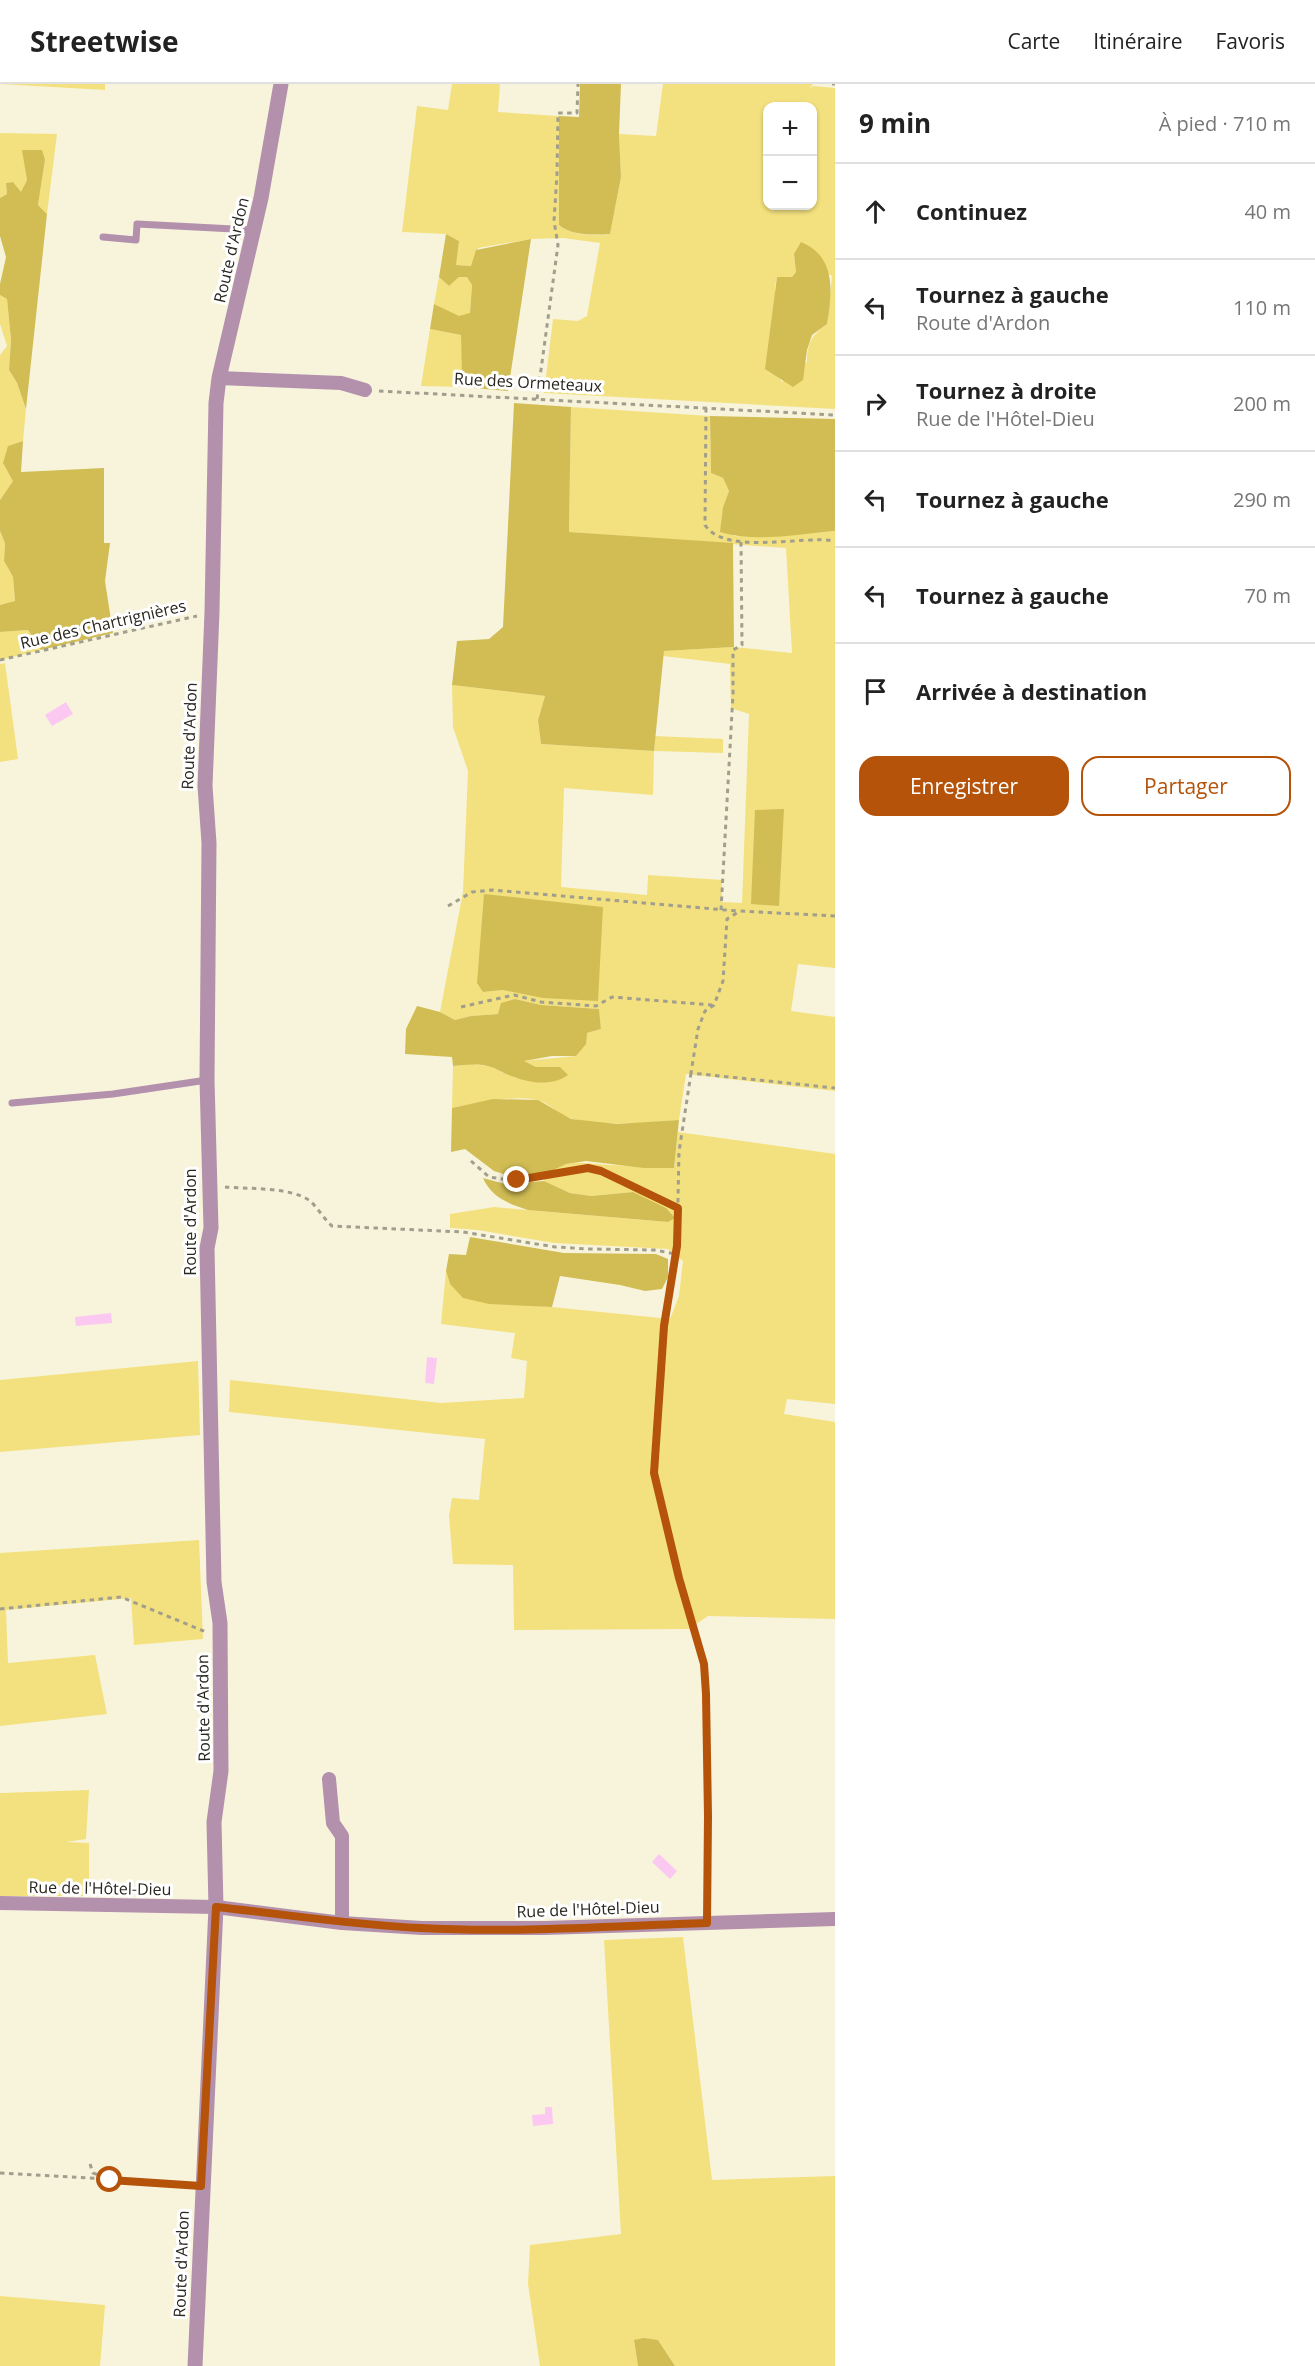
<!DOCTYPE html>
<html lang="fr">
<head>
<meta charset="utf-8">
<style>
  body { margin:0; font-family:"Open Sans",sans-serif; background:#f6f6f6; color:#222 }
  .controls { position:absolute; right:18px; top:18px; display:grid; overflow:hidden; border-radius:12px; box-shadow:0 2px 4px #0004 }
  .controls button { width:54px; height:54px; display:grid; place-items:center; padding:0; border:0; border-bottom:2px solid #e0e0e0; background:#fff; color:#222; font:30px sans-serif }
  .stop { position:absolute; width:18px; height:18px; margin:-14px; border:4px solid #b45309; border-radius:50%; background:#fff }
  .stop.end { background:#b45309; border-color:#fff; box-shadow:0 2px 6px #0008 }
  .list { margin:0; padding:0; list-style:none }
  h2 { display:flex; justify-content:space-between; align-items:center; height:78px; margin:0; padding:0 24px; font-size:26px }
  h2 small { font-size:20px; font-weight:400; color:#767676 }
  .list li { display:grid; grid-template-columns:39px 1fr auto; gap:18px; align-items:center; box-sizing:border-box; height:96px; padding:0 24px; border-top:2px solid #e0e0e0 }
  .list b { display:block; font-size:22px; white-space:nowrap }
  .list p { margin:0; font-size:20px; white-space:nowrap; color:#767676 }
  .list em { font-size:20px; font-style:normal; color:#767676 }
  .actions { display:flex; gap:12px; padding:18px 24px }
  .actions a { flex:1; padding:14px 0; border:2px solid #b45309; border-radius:18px; text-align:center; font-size:21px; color:#b45309 }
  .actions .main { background:#b45309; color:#fff }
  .icon { flex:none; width:33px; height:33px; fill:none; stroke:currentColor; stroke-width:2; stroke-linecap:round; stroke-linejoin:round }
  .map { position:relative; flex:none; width:835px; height:2282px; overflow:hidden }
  header { display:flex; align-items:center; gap:36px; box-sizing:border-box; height:84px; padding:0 30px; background:#fff; border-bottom:2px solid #e0e0e0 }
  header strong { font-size:28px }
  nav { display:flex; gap:33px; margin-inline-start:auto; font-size:21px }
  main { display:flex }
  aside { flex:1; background:#fff }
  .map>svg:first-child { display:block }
  .green { fill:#f3e17f; fill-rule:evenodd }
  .forest { fill:#d1bd54 }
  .water { fill:#fac8f0 }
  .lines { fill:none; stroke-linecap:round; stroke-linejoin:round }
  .path { stroke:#a19e8d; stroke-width:3; stroke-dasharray:4.5 4.5; stroke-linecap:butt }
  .service { stroke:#b391ad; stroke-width:7 }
  .minor { stroke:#b391ad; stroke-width:14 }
  .tertiary { stroke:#b391ad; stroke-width:15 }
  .route { stroke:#b45309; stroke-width:8 }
  .labels { text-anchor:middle; stroke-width:6; stroke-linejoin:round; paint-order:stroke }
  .street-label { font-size:16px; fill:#29271f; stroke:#fff }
</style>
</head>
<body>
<header>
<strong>Streetwise</strong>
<nav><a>Carte</a><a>Itinéraire</a><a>Favoris</a></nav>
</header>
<main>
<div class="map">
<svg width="835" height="2282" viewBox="0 0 835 2282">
  <rect width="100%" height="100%" fill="#f8f4dc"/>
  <path class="green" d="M 0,0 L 105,0 L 105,6 Z
    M 452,0 L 500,0 L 498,28 L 559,32 L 559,141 C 572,152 594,152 610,150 L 621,93 L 619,50 L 656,52 L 663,0 L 813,0 L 809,5 L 813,2 L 835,4 L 835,325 L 544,309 L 553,235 L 578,237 L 587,232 L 600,159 L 563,154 L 531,155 L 478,164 L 472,182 L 455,181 L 459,157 L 446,150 L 402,148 L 417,22 L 448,26 ZM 768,22 L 812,22 L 812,122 L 768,122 ZM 794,170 L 832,192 L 827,240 C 812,251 807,259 807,278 L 782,298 L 778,292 L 775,203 L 777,193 L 792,193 L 796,188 Z
    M 0,49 L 57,50 L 47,130 L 38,121 L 45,76 L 25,78 L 27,96 L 21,109 L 13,98 L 6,99 L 7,110 L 0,114 Z
    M 467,192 L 472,201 L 470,230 L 459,233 L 434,220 L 439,193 L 449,202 L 459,193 Z
    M 0,211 L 7,215 L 11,256 L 9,286 L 17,299 L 26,325 L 23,357 L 8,362 L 13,397 L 0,416 L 0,271 L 7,262 L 0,240 Z
    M 430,245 L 461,251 L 462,303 L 421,302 Z
    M 571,323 L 710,332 L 711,389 L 723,394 L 729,407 L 723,423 L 734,452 L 764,453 L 835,447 L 835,884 L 798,880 L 791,927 L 835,933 L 835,1007 L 686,990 L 679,1036 C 643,1039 608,1043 572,1035 C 561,1032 551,1021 540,1017 C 520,1009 473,1020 452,1024 L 453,982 L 473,980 L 494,983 L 503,989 L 560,983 L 536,983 L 523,977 L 576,972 L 587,949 L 601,945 L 599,925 L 541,921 L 515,915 L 498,930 L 471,932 L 455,936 L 440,928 L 463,808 L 468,687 L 453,643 L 452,601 L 545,612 L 538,636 L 541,660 L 654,667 L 655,652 L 723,655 L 723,669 L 654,667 L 653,711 L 564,704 L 561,803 L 647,811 L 648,791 L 722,796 L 722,818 L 742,819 L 749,630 L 731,624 L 730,580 L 663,572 L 664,567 L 734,563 L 792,569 L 786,464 L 569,448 ZM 603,823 L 522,909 L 503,906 L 483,908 Z
    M 0,447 L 5,459 L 4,477 L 13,493 L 15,518 L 0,521 Z
    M 28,546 L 41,566 L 0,576 L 0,548 Z
    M 5,579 L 18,675 L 0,678 L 0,580 Z
    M 678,1048 L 835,1070 L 835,1320 L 787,1315 L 784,1330 L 835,1338 L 835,1535 L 708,1532 L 689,1545 L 514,1546 L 513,1481 L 453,1480 L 449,1432 L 452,1414 L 479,1416 L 485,1355 L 229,1328 L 230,1296 L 441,1319 L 524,1314 L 527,1277 L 511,1274 L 515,1249 L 441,1240 L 446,1187 L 450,1200 L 489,1219 L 552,1223 L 670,1235 L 679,1212 L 683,1177 L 668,1165 L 554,1159 L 478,1146 L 450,1144 L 450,1130 L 494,1123 L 668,1138 L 633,1108 L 591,1112 L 570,1109 L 544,1097 C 558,1071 587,1080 612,1081 C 633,1082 653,1083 674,1084 Z
    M 198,1277 L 200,1351 L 0,1368 L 0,1296 Z
    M 199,1456 L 203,1555 L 134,1561 L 131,1514 L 6,1526 L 8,1579 L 95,1571 L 107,1630 L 0,1642 L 0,1469 Z
    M 89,1706 L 86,1755 L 66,1758 L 89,1759 L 89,1812 L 0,1812 L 0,1709 Z
    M 683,1853 L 712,2096 L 835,2092 L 835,2282 L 675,2282 L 658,2256 L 634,2257 L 638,2282 L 540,2282 L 528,2200 L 530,2161 L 621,2150 L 604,1856 Z
    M 0,2212 L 105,2221 L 100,2282 L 0,2282 Z"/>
  <path class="forest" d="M 580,0 L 621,0 L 619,50 L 621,93 L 610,150 C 593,151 572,152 559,141 L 559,32 L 579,33 Z
    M 22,66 L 42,66 L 45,76 L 38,121 L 47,130 L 26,325 L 17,299 L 9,286 L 11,256 L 7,215 L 0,211 L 0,200 L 6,173 L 0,152 L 0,114 L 7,110 L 6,99 L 13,98 L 21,108 L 27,96 Z
    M 446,150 L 459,157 L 456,181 L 471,182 L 476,166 L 531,155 L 508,307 L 462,303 L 461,251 L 430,245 L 434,220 L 459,232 L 470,229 L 472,201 L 467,193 L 459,193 L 449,202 L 439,193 Z
    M 801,158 C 835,172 833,205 827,240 L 812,251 L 807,266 L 803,296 L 793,303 L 765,285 L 777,193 L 792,193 L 796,188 L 794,170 Z
    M 514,319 L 571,323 L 569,448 L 733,459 L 734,563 L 664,567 L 654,667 L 541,660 L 538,636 L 545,612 L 452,601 L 457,557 L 489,555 L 503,543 Z
    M 710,332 L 835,335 L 835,447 C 797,450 757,459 720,448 L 723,423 L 729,407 L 723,394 L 711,389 Z
    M 23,357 L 21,388 L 104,384 L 104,459 L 110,459 L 105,497 L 113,549 L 41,566 L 28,546 L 0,548 L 0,521 L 15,517 L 13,493 L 4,477 L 5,459 L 0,447 L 0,416 L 13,397 L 3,379 L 8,362 Z
    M 784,725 L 779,822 L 751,820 L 755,726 Z
    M 484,810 L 603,823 L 598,917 L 543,914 L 503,906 L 483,908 L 477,899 Z
    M 515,915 L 541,921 L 599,925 L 601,945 L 587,949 L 586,960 L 576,972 L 552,972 L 524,977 L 536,983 L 560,983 L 568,991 C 550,1004 524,998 504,989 C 499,987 496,984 491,983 C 478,979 466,981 453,982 L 452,973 L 405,970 L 406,945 L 417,922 L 440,928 L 455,936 L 471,932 L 498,930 L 501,919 Z
    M 493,1015 L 538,1016 L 571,1035 L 617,1040 L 679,1036 L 674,1084 L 644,1084 L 586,1077 L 566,1080 L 549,1088 L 510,1092 L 494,1087 L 465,1065 L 451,1068 L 452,1024 Z
    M 483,1094 L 505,1100 L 544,1097 L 570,1109 L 591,1112 L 633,1108 L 666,1124 L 675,1134 L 668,1138 L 528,1126 C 509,1120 491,1113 483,1094 Z
    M 470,1153 L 564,1169 L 656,1170 L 668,1175 L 668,1193 L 662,1205 L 645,1207 L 620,1201 L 560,1192 L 552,1223 L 489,1220 L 463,1214 L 450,1200 L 446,1187 L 449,1170 L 466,1171 Z
    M 644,2254 L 658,2256 L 675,2282 L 638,2282 L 634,2256 Z"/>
  <path class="water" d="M 66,618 L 73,630 L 52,642 L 45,631 Z
    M 111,1229 L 112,1239 L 76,1242 L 75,1233 Z
    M 427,1273 L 437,1274 L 434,1300 L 425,1299 Z
    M 659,1770 L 677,1787 L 670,1795 L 652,1778 Z
    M 545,2023 L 552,2023 L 553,2040 L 533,2042 L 532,2031 L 545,2030 Z"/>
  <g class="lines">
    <path class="path" d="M 832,0 L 835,0
      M 379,307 L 835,331
      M 537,315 L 558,161 L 554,137 L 557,90 L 558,29 L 577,29 L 578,0
      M 706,324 L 705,441 C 725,472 803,451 835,457
      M 0,576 L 197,532
      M 448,822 L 472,808 L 492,806 L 738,827
      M 721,826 L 733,610 L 733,566 L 742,561 L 741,457
      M 835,832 L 740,827 L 727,835 L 723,897 L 714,921 L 705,927 L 698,945 L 691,989 L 835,1004
      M 461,923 L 514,911 L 541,918 L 596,922 L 612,913 L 712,921
      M 691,989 L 679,1068 L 677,1162 L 664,1242 L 654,1389 L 679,1494 L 704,1580 L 707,1645 L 707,1825
      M 471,1077 L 489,1093 L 517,1097 L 588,1084 L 601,1087 L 678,1124
      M 225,1103 C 248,1105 292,1103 310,1117 C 318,1124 324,1135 332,1142 L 463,1148 L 555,1163 L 590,1165 L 654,1166 L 676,1170
      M 0,1525 L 121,1513 L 206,1548
      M 90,2080 L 93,2089 L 110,2095 L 189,2101
      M 0,2089 L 106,2095"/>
    <path class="service" d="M 103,153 L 136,156 L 137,140 L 253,146
      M 12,1019 L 113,1010 L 207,996"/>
    <path class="minor" d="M 219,294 L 341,299 L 365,306
      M 329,1695 L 333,1739 L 342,1752 L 342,1839
      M 0,1819 L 216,1823 L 342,1839 L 422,1844 L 544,1844 L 835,1835"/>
    <path class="tertiary" d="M 195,2282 L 216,1823 L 214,1738 L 221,1687 L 220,1539 L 214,1498 L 207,1164 L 211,1144 L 207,996 L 209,759 L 205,702 L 212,528 L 216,319 L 219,294 L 261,114 L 281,0"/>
  </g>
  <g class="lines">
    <path class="route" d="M 110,2096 L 201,2102 L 216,1823 C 284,1830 351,1841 420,1844 C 515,1849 612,1842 707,1839 L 708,1732 L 706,1610 L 704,1580 L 679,1494 L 654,1389 L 664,1242 L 677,1162 L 678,1124 L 601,1087 L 588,1084 L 517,1096"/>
  </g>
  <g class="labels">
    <g class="street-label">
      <text transform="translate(231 166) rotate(-77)" y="6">Route d'Ardon</text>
      <text transform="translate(528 298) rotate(3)" y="6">Rue des Ormeteaux</text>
      <text transform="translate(103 540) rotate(-13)" y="6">Rue des Chartrignières</text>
      <text transform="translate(189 652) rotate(-88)" y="6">Route d'Ardon</text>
      <text transform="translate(190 1138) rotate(-90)" y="6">Route d'Ardon</text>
      <text transform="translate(203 1624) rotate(-91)" y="6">Route d'Ardon</text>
      <text transform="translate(100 1804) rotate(1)" y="6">Rue de l'Hôtel-Dieu</text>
      <text transform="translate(588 1825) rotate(-2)" y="6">Rue de l'Hôtel-Dieu</text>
      <text transform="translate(181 2180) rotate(-88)" y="6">Route d'Ardon</text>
    </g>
  </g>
</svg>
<div class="controls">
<button>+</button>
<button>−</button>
</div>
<div class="stop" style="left:110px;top:2096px"></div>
<div class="stop end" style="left:517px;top:1096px"></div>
</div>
<aside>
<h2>9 min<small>À pied · 710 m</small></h2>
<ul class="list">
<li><svg class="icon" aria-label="ahead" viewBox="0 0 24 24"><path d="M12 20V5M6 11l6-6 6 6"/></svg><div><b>Continuez</b></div><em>40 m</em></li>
<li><svg class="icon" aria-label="left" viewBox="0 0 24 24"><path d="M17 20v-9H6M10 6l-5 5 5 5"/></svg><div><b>Tournez à gauche</b><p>Route d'Ardon</p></div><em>110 m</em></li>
<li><svg class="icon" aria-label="right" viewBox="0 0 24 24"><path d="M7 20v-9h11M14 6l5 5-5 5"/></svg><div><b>Tournez à droite</b><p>Rue de l'Hôtel-Dieu</p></div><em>200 m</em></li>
<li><svg class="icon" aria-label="left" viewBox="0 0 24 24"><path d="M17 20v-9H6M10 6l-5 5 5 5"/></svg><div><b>Tournez à gauche</b></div><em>290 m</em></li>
<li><svg class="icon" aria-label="left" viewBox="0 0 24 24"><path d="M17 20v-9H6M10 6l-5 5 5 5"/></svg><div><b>Tournez à gauche</b></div><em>70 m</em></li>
<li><svg class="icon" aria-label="arrive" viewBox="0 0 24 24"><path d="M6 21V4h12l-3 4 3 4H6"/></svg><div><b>Arrivée à destination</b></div></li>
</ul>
<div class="actions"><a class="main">Enregistrer</a><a>Partager</a></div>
</aside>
</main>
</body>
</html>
